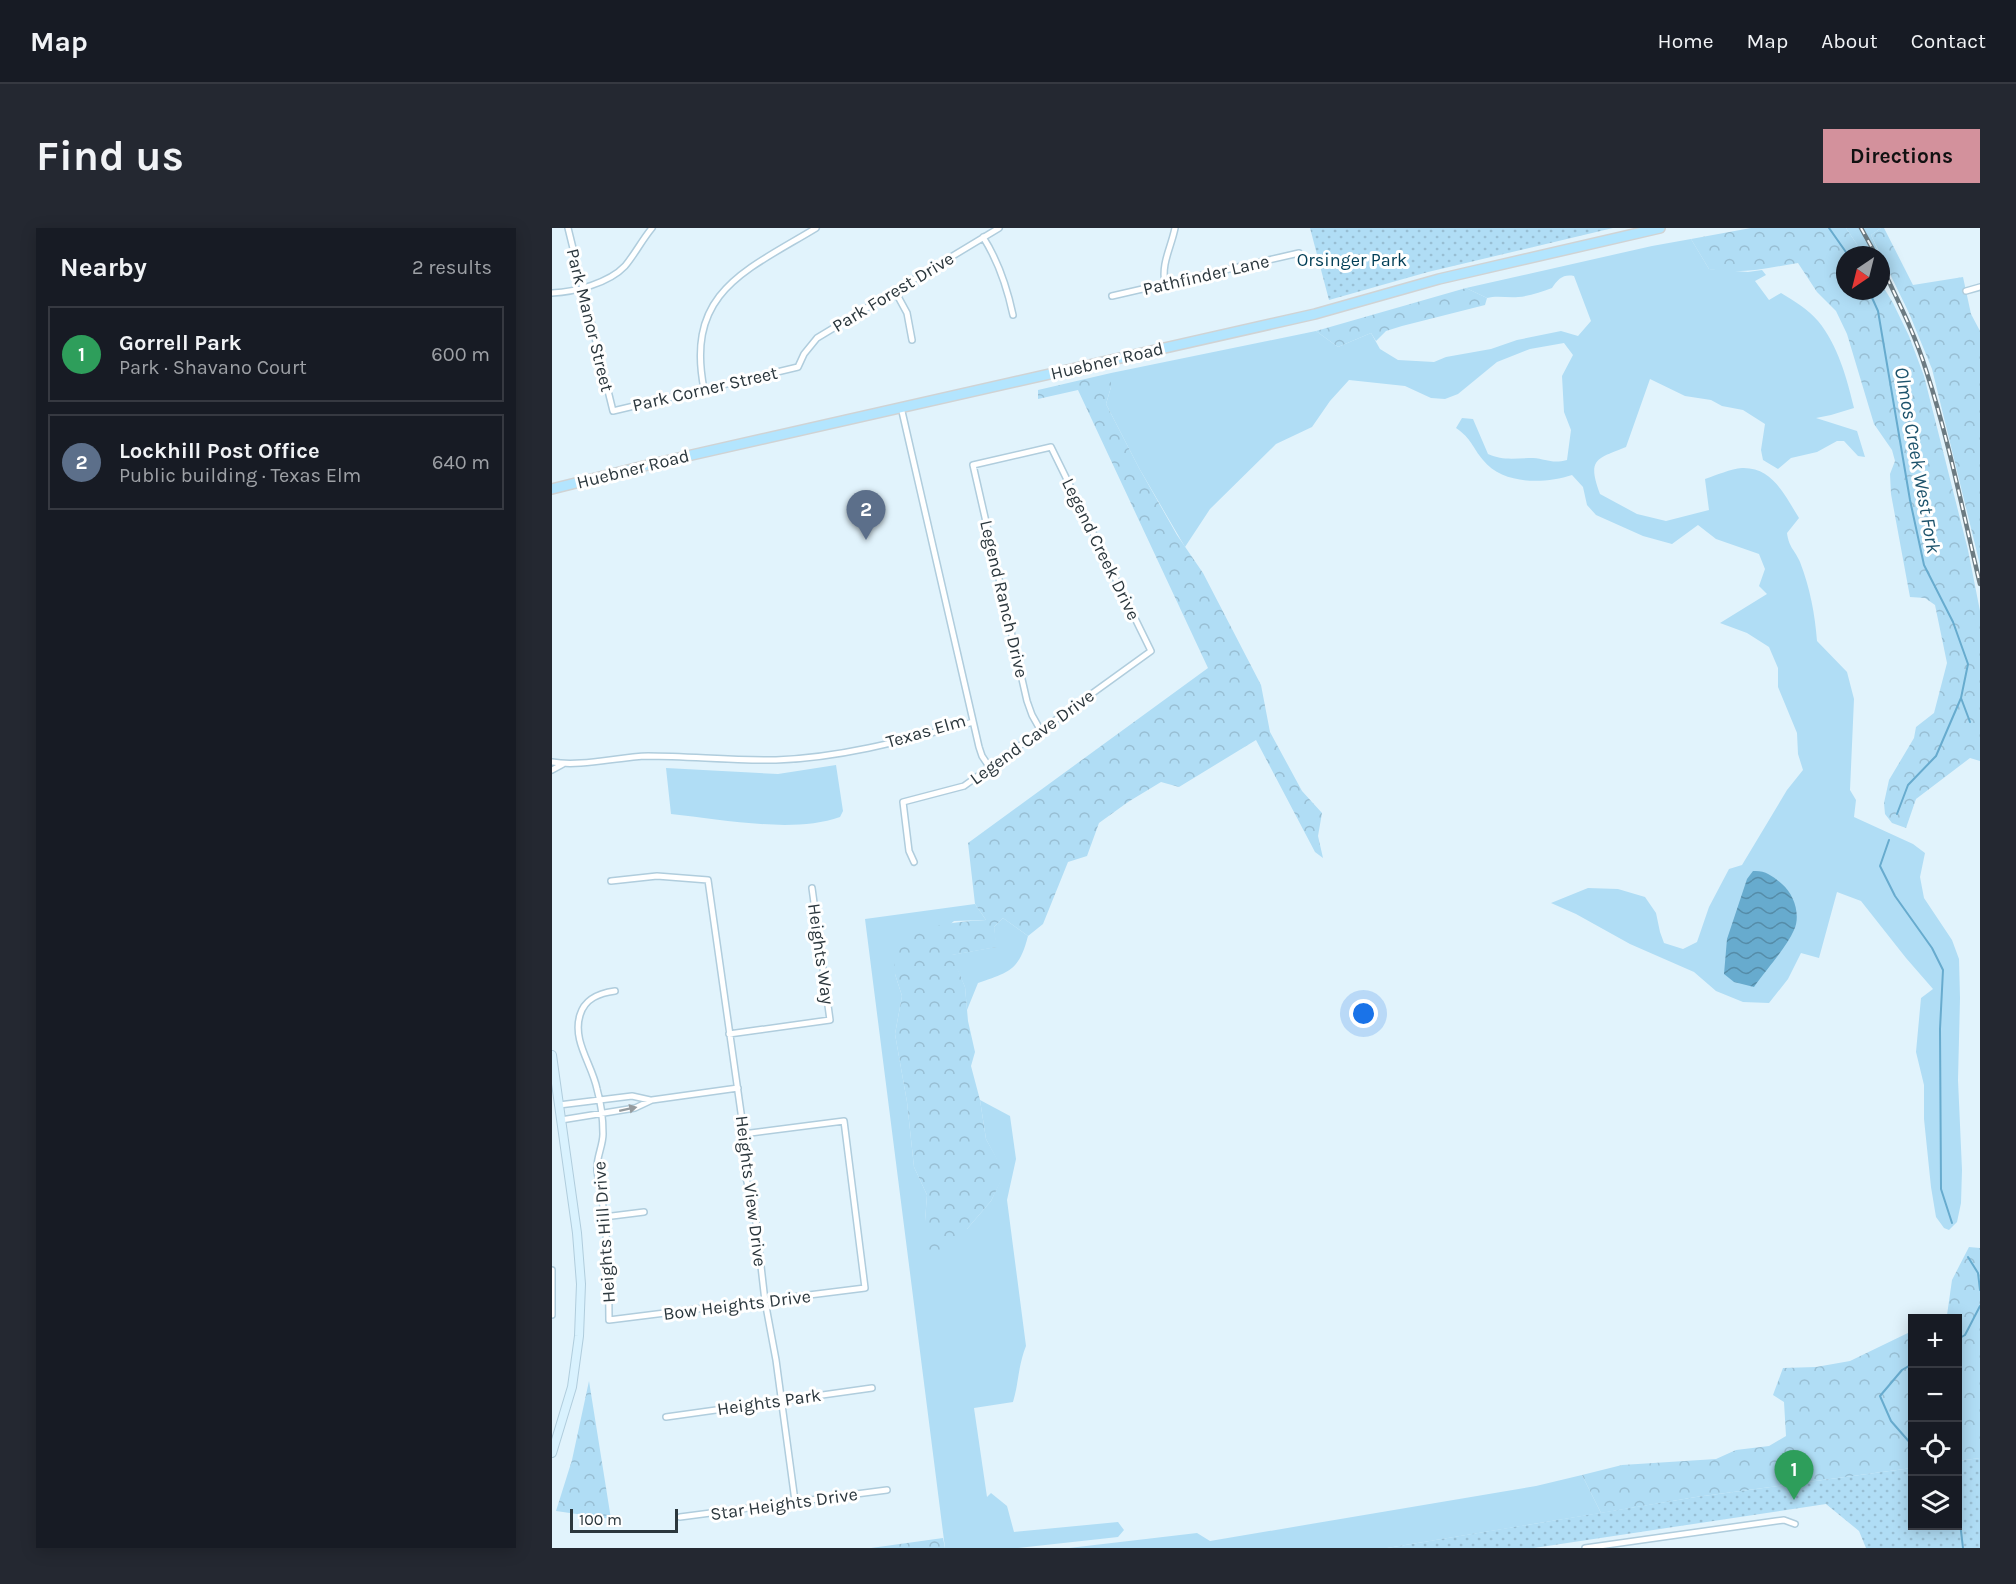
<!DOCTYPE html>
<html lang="en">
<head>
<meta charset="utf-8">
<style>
  body { margin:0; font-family:Karla,sans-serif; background:#242831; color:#f1f3f6 }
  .controls { position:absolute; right:18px; bottom:18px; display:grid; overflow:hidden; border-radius:0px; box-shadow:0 3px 15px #0003 }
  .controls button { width:54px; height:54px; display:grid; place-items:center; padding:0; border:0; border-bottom:2px solid #363941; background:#171b24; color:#f1f3f6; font:30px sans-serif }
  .compass { position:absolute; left:1284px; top:18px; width:54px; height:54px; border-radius:50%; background:#171b24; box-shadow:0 3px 15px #0003; rotate:215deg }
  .scale { position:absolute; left:18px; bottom:15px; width:108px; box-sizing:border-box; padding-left:6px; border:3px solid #2b373d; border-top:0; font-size:16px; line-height:21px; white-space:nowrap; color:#2b373d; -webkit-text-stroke:4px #fff; paint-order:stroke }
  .you { position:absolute; left:812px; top:786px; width:21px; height:21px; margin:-15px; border:4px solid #fff; border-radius:50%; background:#1a73e8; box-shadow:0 0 0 9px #1a73e833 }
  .badge { display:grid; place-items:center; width:39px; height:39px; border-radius:50%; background:#d3919c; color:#fff; font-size:20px; font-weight:700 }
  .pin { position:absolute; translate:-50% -50px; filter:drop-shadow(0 2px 3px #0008) }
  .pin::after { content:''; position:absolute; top:32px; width:21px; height:18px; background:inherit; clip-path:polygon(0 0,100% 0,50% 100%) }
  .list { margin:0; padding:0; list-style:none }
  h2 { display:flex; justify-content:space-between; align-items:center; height:78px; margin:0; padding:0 24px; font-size:26px }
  h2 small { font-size:20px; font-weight:400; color:#9ea1a6 }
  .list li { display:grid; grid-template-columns:39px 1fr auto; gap:18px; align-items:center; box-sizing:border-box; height:96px; margin:0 12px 12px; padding:0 12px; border:2px solid #363941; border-radius:0px }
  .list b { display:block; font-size:22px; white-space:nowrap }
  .list p { margin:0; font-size:20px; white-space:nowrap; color:#9ea1a6 }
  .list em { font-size:20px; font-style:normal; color:#9ea1a6 }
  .icon { flex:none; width:33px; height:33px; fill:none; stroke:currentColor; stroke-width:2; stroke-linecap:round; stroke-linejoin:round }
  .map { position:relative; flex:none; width:1428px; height:1320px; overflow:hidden; border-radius:0px }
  header { display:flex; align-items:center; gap:36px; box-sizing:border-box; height:84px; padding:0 30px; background:#171b24; border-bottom:2px solid #363941 }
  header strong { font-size:28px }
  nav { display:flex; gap:33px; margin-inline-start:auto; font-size:21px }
  .intro { display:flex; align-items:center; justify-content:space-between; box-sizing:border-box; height:144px; padding:0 36px }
  h1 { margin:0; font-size:42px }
  .button { padding:15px 27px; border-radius:0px; background:#d3919c; color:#111; font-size:21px; font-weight:700 }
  main { display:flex; gap:36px; padding:0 36px }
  aside { flex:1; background:#171b24; border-radius:0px; box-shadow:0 3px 15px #0003 }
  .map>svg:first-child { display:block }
  .green { fill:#b0ddf5 }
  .forest { fill:url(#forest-crowns) }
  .park { fill:url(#park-dots) }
  .water { fill:url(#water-waves) }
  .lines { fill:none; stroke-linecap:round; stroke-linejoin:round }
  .stream { stroke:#67abce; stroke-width:2 }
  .minor-casing { stroke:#b0cddd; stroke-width:8 }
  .secondary-casing { stroke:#b0cddd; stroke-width:10 }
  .primary-casing { stroke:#d0d3d4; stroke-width:12 }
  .minor { stroke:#fff; stroke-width:5 }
  .secondary { stroke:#d9f2fe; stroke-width:8 }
  .primary { stroke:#b3e5fe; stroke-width:9 }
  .rail-casing { stroke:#6c7b82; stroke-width:4.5 }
  .rail { stroke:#fff; stroke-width:2; stroke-dasharray:7; stroke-linecap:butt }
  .oneway { fill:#959b9e }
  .labels { text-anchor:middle; stroke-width:6; stroke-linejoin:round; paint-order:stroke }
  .park-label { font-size:18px; fill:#013e56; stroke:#fff }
  .street-label { font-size:18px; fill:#2b373d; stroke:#fff }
  .water-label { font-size:20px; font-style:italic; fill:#1d536c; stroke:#fff }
</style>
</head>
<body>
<header>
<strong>Map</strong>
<nav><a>Home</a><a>Map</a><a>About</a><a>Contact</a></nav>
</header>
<div class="intro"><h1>Find us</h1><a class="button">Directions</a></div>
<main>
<aside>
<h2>Nearby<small>2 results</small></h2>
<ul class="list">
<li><span class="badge" style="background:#2e9e5b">1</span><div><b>Gorrell Park</b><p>Park · Shavano Court</p></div><em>600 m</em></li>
<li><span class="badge" style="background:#5c6f8a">2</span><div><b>Lockhill Post Office</b><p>Public building · Texas Elm</p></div><em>640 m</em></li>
</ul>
</aside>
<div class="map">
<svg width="1428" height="1320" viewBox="0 0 1428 1320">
  <defs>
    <pattern id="forest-crowns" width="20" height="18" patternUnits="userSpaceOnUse" patternTransform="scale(1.5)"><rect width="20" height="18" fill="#b0ddf5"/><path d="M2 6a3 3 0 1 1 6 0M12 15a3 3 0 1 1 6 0" fill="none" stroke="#98bed3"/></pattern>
    <pattern id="park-dots" width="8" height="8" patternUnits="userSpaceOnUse" patternTransform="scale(1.5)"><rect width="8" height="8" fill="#b0ddf5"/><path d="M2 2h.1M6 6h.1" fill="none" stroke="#98bed3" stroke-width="1.8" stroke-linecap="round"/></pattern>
    <pattern id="water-waves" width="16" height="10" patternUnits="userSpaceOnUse" patternTransform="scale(1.5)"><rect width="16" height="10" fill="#67abce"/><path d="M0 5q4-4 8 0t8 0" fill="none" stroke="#558ca8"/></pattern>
  </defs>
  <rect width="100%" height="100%" fill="#e1f3fc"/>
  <path class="green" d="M 1294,0 L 1329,0 L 1319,7 L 1328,27 L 1312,27 Z
    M 1139,11 L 1157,41 L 1196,44 L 1210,42 L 1214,47 L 1203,53 L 1217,72 L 1229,65 C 1242,73 1256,81 1266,93 C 1286,117 1295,151 1302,180 L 1279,187 L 1264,190 L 1305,203 L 1313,229 L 1306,228 L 1292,213 L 1285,213 L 1265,224 L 1239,230 L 1226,241 L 1211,232 L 1209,222 L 1213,196 L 1191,182 L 1170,178 L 1159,172 L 1133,168 L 1098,151 L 1074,219 C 1044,231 1035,231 1048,266 L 1085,286 L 1114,293 L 1157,282 L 1153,251 C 1164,247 1179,241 1190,240 C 1221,239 1233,268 1247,290 L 1235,305 C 1237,320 1243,322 1248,334 C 1258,360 1263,386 1265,413 L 1295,444 L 1302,471 L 1298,562 L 1304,572 L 1302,589 L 1361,616 L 1373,625 L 1368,649 L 1372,670 L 1400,712 L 1407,731 L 1408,770 L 1406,852 L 1410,942 L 1409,975 L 1405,994 L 1397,1002 L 1392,1000 L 1384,989 L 1379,959 L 1372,891 L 1372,857 L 1364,824 L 1369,770 L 1381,761 L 1354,730 L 1309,673 L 1285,664 L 1267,730 L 1249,725 L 1236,751 L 1217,775 L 1191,774 L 1164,763 L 1142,744 L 1078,716 L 1024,686 L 999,675 L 1036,660 L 1066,661 L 1093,669 L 1104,685 L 1108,704 L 1112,715 L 1131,721 L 1145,714 L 1157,679 L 1177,641 L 1190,637 L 1235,562 L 1251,542 L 1246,526 L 1245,505 L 1226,459 L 1226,440 L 1217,419 L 1195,405 L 1168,395 L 1215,366 L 1207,358 L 1213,341 L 1207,326 L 1164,311 L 1146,297 L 1120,316 L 1091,308 L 1044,287 L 1035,277 L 1031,259 L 1020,247 C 992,256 951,257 931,232 C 920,219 920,211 904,200 L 910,190 L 921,191 L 936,226 C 951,233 964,230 981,230 C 994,231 1000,236 1015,232 L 1019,202 L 1012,184 L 1010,148 L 1021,127 L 1012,115 L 978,121 L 945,134 L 906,166 L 893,171 L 879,170 L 853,158 L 797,152 L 778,173 L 760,199 L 724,216 L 658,281 L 633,319 L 587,240 L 554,176 L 559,159 L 559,145 L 764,103 L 786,119 L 819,105 L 828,121 L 846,132 L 882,134 L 894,129 L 939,121 L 965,112 L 1009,103 L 1026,108 L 1039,93 L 1022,48 C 1011,46 1006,51 1000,60 C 989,64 978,68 966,69 C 955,70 945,67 935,70 L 914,60 L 1100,18 Z
    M 284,537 L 291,583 L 288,589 C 240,606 170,591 119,586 L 114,540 L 226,546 Z
    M 423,676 L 434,692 L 402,693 L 343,746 L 350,768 L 343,806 L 355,874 L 362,939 L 375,967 L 373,993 L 415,1001 L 439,973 L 452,945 L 434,911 L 428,872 L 458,888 L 464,931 L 455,972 L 474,1118 C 466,1138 467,1154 461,1174 L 422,1180 L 435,1269 L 439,1265 L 455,1278 L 462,1304 L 566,1294 L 572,1302 L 566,1309 L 466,1320 L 393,1320 L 313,691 Z
    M 451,690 L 476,708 C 467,743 457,744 426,755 L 415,782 L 413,759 L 399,727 L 444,719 L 442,699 Z
    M 1030,1247 L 1049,1285 L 835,1320 L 517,1320 L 645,1305 L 658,1313 L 984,1258 Z"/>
  <path class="forest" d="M 1199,0 L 1294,0 L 1312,27 L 1293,27 L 1293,63 L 1329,63 L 1329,55 L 1341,75 L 1357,108 L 1372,148 L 1416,322 L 1428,383 L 1428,533 L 1418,530 L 1364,571 L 1354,600 L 1340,595 L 1333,586 L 1332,575 L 1337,552 L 1362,510 L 1364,499 L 1382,485 L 1395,435 L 1383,377 L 1373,370 L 1358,369 L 1339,266 L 1338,246 L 1343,233 L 1340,222 L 1322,196 L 1295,106 L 1284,83 L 1265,64 L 1246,35 C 1214,40 1190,47 1157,41 L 1139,11 Z
    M 1329,0 L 1332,0 L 1361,57 L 1411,49 L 1419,86 L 1428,103 L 1428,337 L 1380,141 L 1357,85 L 1319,7 Z
    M 914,60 L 935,70 L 933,77 L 850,98 L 834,103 L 824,113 L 819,105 L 786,119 L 764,103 Z
    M 559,145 L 559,159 L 554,176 L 587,240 L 625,307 L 651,345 L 709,457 L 718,504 L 750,563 L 770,585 L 766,608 L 771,630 L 763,624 L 704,512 L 627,559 L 609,554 L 576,574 L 547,595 L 535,628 L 516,634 L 491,696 L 476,708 L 451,690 L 442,699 L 445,719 L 400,727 L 413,759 L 416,793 L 423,824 L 419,838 L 428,872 L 434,911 L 453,945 L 439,973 L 415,1001 L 391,1032 L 381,1035 L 373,1017 L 373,993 L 375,967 L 362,939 L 355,874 L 343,806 L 350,768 L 343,746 L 341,712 C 376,698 396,694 434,692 L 423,676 L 416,615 L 656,440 L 526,162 L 486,171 L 486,162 Z
    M 1417,1019 L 1428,1020 L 1428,1230 L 1406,1233 L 1406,1090 L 1388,1090 L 1395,1087 L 1400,1052 Z
    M 1360,1103 L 1360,1240 L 1144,1269 L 1049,1285 L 1030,1247 L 1070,1237 L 1164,1231 L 1184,1222 L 1217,1218 L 1234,1208 L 1232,1174 L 1221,1167 L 1231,1140 L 1264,1139 L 1298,1133 Z
    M 37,1153 L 59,1291 L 4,1283 L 20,1232 Z
    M 391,1310 L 393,1320 L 319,1320 Z"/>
  <path class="park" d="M 758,0 L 1061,0 L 876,44 L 777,72 Z
    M 1428,1230 L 1428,1320 L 1314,1320 L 1307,1303 L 1274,1276 L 982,1320 L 835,1320 L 1144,1269 L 1360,1240 L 1360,1298 L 1406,1298 L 1406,1233 Z"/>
  <path class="water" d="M 1201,643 C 1213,642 1221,648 1230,656 C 1242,666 1249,687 1242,702 C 1234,720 1214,742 1202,759 L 1182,754 L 1172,746 L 1175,711 L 1195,651 Z"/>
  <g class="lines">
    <path class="stream" d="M 1277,0 L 1296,27
      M 1317,63 L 1326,83 L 1358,272 L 1372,337 L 1401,394 L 1416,436 L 1409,470 L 1384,528 L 1356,557 L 1345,586
      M 1409,470 L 1418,494
      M 1337,612 L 1328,638 L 1343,668 L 1380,720 L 1391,742 L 1388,801 L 1389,961 L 1400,995
      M 1416,1029 L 1426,1045 L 1428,1062
      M 1406,1111 L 1413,1107 L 1428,1078
      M 1360,1136 L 1350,1142 L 1328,1168 L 1339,1193 L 1360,1217
      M 1406,1278 L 1411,1320"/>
    <defs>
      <path id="minor" d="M 16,0 L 61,183 L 246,139 L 252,126 L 265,110 L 447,0
        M 431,9 C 447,34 455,59 461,87
        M 613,56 C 609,35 619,20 623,0
        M 343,63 L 355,85 L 360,112
        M 1414,63 L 1428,59
        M 0,65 C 23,64 57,55 73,38 C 83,26 90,12 100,0
        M 560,68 L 747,25
        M 152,161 C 133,64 193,43 264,0
        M 349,179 L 427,519 L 430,528 L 438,540
        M 0,534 C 29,539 65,529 96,528 C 138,528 181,533 224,532 C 290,530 357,511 421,494
        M 0,542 L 11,536
        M 362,634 L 357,623 L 351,574 L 412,558 L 599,423 L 499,219 L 421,237 L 475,473 L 480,487 L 489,503
        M 59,653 L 105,648 L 156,652 L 194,920 L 194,950 L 203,986 L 213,1073 L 224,1132 L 243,1273
        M 63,763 C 48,765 33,770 28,787 C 20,813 40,836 45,861 C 49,875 51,892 51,906 C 51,918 44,930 45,942 C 47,959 51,975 53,992 C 56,1026 57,1059 57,1092 L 313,1060 L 292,893 L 191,906
        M 177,806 L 278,792 L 260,660
        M 7,877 L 80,868 L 98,872
        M 9,892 L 83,880 L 100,872 L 186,860
        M 52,989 L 92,984
        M 0,1042 L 0,1087
        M 114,1189 L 320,1160
        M 128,1289 L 335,1262
        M 1033,1320 L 1224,1293 L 1232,1292 L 1243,1296"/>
      <path id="secondary" d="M 0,827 L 25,1005 L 29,1056 L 27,1108 L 20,1159 L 0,1225"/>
      <path id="primary" d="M 0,261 L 100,236 L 763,86 L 887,51 L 1108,0"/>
    </defs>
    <use href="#minor" class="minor-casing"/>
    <use href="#secondary" class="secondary-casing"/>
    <use href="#primary" class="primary-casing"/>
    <use href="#minor" class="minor"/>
    <use href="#secondary" class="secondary"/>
    <use href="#primary" class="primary"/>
    <defs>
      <path id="rail" d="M 1309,0 L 1324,27
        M 1329,37 C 1345,71 1363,106 1374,142 C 1397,212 1411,285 1428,356"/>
    </defs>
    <use href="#rail" class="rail-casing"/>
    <use href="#rail" class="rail"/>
  </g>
  <defs><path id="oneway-solid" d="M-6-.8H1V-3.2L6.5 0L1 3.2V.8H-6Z" transform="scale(1.5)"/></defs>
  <use class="oneway" href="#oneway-solid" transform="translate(76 881) rotate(-12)"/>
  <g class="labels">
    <g class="park-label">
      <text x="800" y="38">Orsinger Park</text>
    </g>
    <g class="street-label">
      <text transform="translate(654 47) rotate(-13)" y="6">Pathfinder Lane</text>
      <text transform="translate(341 64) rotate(-31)" y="6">Park Forest Drive</text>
      <text transform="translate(38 92) rotate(76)" y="6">Park Manor Street</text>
      <text transform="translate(555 133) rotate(-13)" y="6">Huebner Road</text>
      <text transform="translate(153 161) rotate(-13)" y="6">Park Corner Street</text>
      <text transform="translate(81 241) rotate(-14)" y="6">Huebner Road</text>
      <text transform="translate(549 321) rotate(64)" y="6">Legend Creek Drive</text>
      <text transform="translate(452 371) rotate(77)" y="6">Legend Ranch Drive</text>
      <text transform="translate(374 503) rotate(-16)" y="6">Texas Elm</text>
      <text transform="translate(480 509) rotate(-36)" y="6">Legend Cave Drive</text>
      <text transform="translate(269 726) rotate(82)" y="6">Heights Way</text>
      <text transform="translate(199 963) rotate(83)" y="6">Heights View Drive</text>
      <text transform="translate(52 1004) rotate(-94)" y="6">Heights Hill Drive</text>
      <text transform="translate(185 1077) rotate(-7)" y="6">Bow Heights Drive</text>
      <text transform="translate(217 1174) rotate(-8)" y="6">Heights Park</text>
      <text transform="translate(232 1276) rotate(-8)" y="6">Star Heights Drive</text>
    </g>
    <g class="water-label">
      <text transform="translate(1366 232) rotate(80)" y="7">Olmos Creek West Fork</text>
    </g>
  </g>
</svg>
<div class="controls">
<button>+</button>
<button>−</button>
<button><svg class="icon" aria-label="locate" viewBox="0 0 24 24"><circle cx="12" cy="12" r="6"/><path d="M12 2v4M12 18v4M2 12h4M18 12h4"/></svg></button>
<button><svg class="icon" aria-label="layers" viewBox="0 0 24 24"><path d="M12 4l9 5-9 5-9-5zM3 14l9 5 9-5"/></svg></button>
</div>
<svg class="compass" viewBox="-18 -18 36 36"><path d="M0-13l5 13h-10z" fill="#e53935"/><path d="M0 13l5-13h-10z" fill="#9ea1a6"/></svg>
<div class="scale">100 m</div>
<div class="you"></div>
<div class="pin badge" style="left:1242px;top:1272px;background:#2e9e5b">1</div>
<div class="pin badge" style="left:314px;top:312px;background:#5c6f8a">2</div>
</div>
</main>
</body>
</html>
